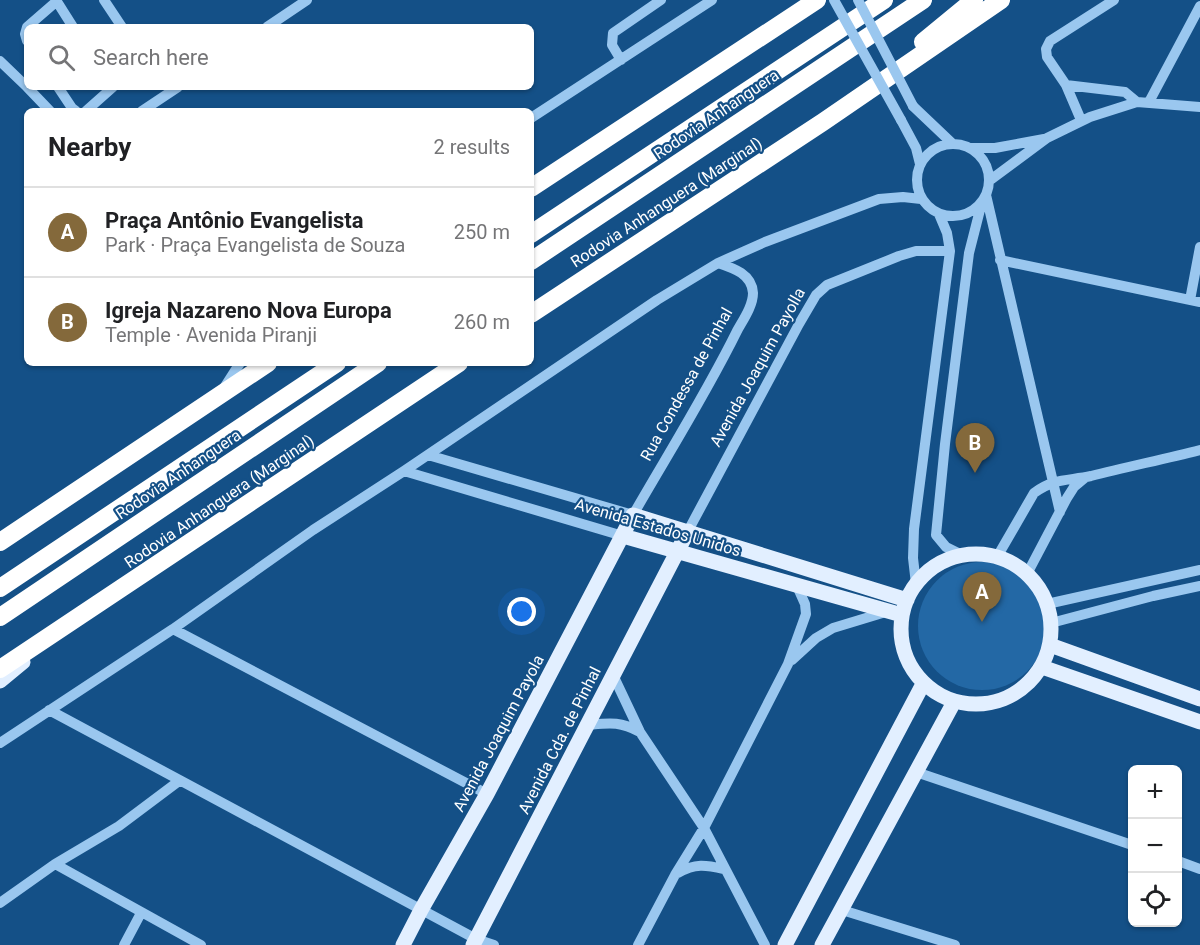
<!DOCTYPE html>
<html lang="en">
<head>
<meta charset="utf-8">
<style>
  body { margin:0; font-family:Roboto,sans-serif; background:#f6f6f6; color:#202124 }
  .controls { position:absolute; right:18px; bottom:18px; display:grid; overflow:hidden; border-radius:9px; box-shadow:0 2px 4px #0004 }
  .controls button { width:54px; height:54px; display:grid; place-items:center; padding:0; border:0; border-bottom:2px solid #e0e0e0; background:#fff; color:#202124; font:30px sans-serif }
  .you { position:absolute; left:522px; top:612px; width:21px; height:21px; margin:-15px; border:4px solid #fff; border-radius:50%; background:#1a73e8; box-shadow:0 0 0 9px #1a73e833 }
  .badge { display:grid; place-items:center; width:39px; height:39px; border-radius:50%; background:#84693b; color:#fff; font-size:20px; font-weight:700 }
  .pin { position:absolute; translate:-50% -50px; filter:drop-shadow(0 2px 3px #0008) }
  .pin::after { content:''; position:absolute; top:32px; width:21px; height:18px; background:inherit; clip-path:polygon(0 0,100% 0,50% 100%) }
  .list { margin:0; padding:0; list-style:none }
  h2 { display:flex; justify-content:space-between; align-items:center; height:78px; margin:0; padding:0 24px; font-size:26px }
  h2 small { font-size:20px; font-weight:400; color:#757577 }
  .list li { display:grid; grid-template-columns:39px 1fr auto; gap:18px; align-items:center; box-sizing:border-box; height:90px; padding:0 24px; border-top:2px solid #e0e0e0 }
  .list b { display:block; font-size:22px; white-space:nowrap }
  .list p { margin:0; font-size:20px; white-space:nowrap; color:#757577 }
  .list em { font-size:20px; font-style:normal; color:#757577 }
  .icon { flex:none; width:33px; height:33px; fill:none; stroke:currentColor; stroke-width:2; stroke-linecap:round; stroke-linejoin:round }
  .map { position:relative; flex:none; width:1200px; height:945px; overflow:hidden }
  .search { position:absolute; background:#fff; box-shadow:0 2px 4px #0004; left:24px; top:24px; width:510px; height:66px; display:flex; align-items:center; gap:15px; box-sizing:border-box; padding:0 21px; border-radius:9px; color:#757577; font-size:22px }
  .panel { position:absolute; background:#fff; box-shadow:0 2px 4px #0004; left:24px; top:108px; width:510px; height:258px; border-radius:9px }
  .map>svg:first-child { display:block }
  .park { fill:#2368a5 }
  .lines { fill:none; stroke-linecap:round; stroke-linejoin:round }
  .minor { stroke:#9ac7ef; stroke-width:10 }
  .major { stroke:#e2efff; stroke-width:15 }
  .highway { stroke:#fff; stroke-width:18 }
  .minor-bridge { stroke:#9ac7ef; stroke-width:10 }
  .labels { text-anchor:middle; stroke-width:4.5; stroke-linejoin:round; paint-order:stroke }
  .street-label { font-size:16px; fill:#fff; stroke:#145087 }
</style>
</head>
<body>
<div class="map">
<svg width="1200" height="945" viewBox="0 0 1200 945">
  <rect width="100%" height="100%" fill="#145087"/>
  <path class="park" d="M918 626a64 64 0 1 1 128 0a64 64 0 1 1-128 0Z"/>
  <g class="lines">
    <path class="minor" d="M 56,0 L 73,27
      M 104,0 L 122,27
      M 27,27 L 57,1
      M 27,27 L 25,34 L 27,41
      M 267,27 L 307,0
      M 621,60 L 612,45 L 613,33 L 661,0
      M 0,61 L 27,87
      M 1066,85 L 1125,92 L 1137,102
      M 27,87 L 50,111
      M 58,87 L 72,108 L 76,111
      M 1149,102 L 1200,6
      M 913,106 L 953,144
      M 86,111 L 113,87
      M 142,111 L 178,87
      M 531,118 L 712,0
      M 901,120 L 916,148 L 920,164
      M 1081,120 L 1066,85 L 1047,57 L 1046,49 L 1050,41 L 1114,0
      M917 180a36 36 0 1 1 72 0a36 36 0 1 1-72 0Z
      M 970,148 L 995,148 L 1044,139
      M 989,181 L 1047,138 L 1090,117 L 1137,102 L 1200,107
      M 986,195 L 1060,512
      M 1000,260 L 1200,302
      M 1190,300 L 1200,247
      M 224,388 L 240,363
      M 428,455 L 633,515 C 668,454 706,394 737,331 C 743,320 753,306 753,293 C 752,274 733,268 718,263
      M 404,471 L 623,536
      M 688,531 L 799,324 L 816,295 L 827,285 L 899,256 L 916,251 L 950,251
      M 962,555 L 946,547 L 936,535 L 945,444 L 969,253 L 982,202
      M 997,557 L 1034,493 C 1054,478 1068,481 1091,476 C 1127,467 1164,459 1200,450
      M 1027,574 L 1067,498 L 1074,487 L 1086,477
      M 916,584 L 913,558 L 914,529 L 950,251 L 947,233 L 939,214
      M 1047,604 L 1200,570
      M 1051,623 L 1153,596 L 1200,586
      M 173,629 L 487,794
      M 792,660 L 816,638 L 833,628 L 889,611
      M 613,675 L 640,732 L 704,828 L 765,945
      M 49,710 L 476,939 L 494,945
      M 587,725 C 610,723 619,721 640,732
      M 0,743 L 173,629 L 313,530 L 404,471 L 657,300 L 718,263 L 765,242 L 879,199 L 903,197 L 921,199
      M 916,772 L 1132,845
      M 1178,861 L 1200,869
      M 55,864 L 201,945
      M 678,873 C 695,863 706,865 724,869
      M 0,903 L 55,864 L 119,826 L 179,781
      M 842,910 L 955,945
      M 124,945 L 141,913
      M 638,945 L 675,875 L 704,828 L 788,664 L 806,614 L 805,604 L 797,586"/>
    <path class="major" d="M 623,536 L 902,615
      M901 629a75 75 0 1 1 150 0a75 75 0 1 1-150 0Z
      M 1050,645 L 1200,699
      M 1042,667 L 1200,722
      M 0,681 L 23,662
      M 403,945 L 421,910 L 487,794 L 633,515 L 907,600
      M 473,945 L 688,531
      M 785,945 L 923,684
      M 822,945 L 954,702"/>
    <path class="highway" d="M 923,42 L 974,0
      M 531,188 L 817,0
      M 531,234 L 884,0
      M 531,261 L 923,0
      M 531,314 L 823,122 L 1001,0
      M 0,542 L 268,363
      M 0,588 L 337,363
      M 0,617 L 378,363
      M 0,669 L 459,363"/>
    <path class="minor-bridge" d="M 834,0 L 901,120
      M 858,0 L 913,106"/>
  </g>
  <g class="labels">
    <g class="street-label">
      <text transform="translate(716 114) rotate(-34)" y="6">Rodovia Anhanguera</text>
      <text transform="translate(666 202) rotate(-33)" y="6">Rodovia Anhanguera (Marginal)</text>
      <text transform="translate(757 367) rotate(-61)" y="6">Avenida Joaquim Payolla</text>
      <text transform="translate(686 384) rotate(-61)" y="6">Rua Condessa de Pinhal</text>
      <text transform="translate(178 474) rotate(-34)" y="6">Rodovia Anhanguera</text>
      <text transform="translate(219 501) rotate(-34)" y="6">Rodovia Anhanguera (Marginal)</text>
      <text transform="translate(658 527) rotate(16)" y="6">Avenida Estados Unidos</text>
      <text transform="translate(498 733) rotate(-62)" y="6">Avenida Joaquim Payola</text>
      <text transform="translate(559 740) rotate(-63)" y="6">Avenida Cda. de Pinhal</text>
    </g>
  </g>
</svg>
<div class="controls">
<button>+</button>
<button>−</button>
<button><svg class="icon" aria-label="locate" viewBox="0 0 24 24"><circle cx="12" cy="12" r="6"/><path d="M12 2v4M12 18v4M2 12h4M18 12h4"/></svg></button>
</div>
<div class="you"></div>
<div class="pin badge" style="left:982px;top:622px">A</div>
<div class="pin badge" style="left:975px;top:473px">B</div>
<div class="search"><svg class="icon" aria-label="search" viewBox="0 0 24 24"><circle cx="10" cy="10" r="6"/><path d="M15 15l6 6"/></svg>Search here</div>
<section class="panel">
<h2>Nearby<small>2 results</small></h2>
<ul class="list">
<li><span class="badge">A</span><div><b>Praça Antônio Evangelista</b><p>Park · Praça Evangelista de Souza</p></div><em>250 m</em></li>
<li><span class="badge">B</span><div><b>Igreja Nazareno Nova Europa</b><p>Temple · Avenida Piranji</p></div><em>260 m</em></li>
</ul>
</section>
</div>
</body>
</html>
